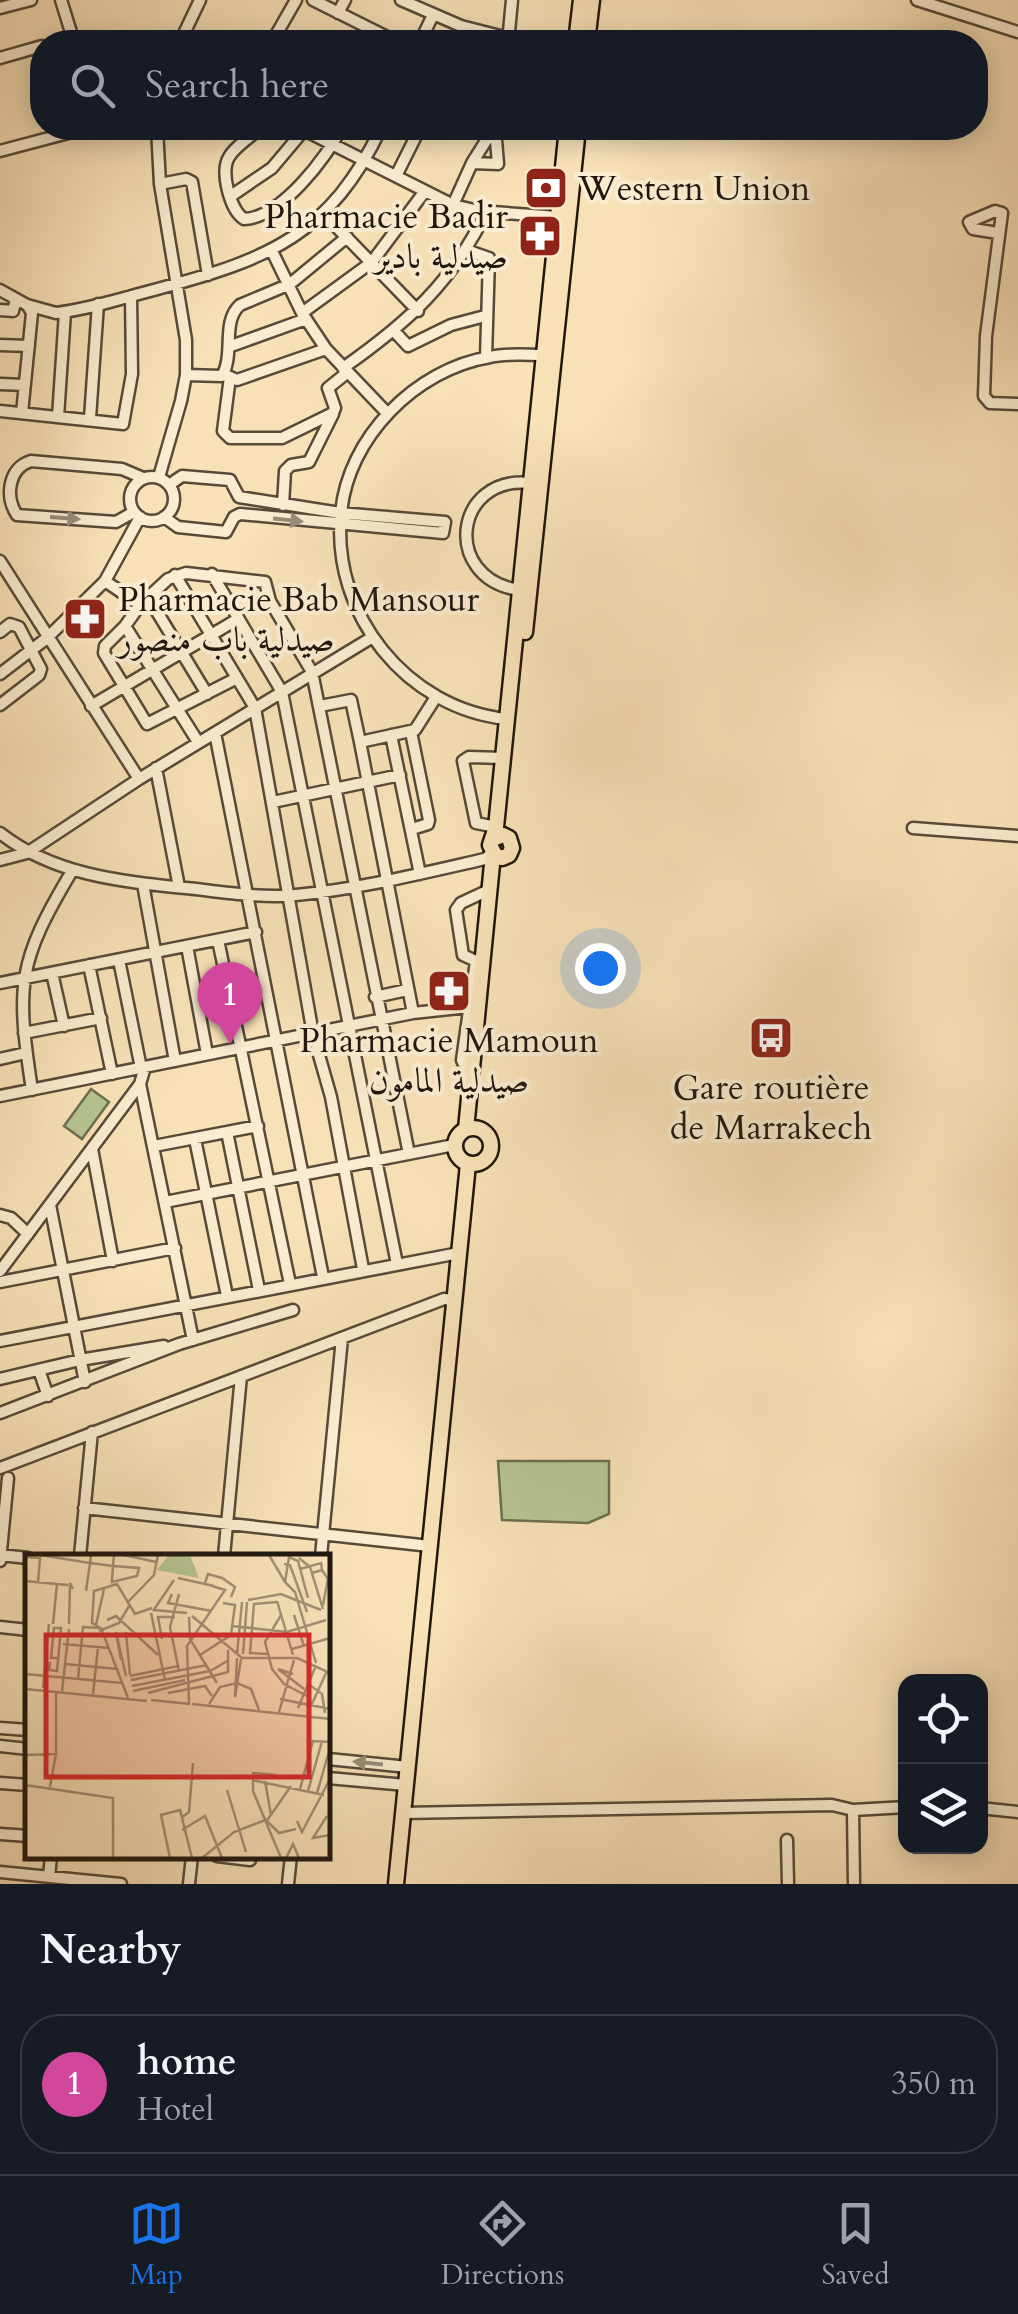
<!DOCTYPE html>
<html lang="en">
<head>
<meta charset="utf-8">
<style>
  body { margin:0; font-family:Cardo,Amiri,serif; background:#242831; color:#f1f3f6 }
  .controls { position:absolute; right:30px; bottom:30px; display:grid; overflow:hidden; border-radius:20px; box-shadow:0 5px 25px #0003 }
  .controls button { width:90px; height:90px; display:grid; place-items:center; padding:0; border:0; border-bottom:2px solid #363941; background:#171b24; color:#f1f3f6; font:50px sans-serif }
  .you { position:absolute; left:600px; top:968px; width:35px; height:35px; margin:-25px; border:8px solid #fff; border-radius:50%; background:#1a73e8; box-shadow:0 0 0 15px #1a73e833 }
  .badge { display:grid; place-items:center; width:65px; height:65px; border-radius:50%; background:#1a73e8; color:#fff; font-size:32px; font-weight:700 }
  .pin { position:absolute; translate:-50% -82px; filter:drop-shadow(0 2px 5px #0008) }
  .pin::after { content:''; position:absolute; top:52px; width:35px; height:30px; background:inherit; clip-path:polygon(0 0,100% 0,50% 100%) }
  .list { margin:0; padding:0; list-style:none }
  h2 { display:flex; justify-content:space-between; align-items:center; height:130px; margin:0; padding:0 40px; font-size:42px }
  h2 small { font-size:32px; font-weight:400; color:#9ea1a6 }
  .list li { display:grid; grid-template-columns:65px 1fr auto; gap:30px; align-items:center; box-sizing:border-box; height:140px; margin:0 20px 20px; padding:0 20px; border:2px solid #363941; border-radius:40px }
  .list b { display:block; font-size:38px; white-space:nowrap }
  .list p { margin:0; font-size:32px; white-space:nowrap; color:#9ea1a6 }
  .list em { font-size:32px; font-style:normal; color:#9ea1a6 }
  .icon { flex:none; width:55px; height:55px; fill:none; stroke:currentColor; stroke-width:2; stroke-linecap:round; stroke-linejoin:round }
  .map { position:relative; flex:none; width:1018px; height:1884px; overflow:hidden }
  .search { position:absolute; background:#171b24; box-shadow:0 5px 25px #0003; left:30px; right:30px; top:30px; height:110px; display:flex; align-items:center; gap:25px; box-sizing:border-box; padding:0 35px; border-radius:40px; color:#9ea1a6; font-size:38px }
  .sheet { height:290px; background:#171b24 }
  nav { display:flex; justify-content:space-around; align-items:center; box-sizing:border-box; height:140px; border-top:2px solid #363941; background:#171b24; font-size:28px; color:#9ea1a6 }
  nav a { display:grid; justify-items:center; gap:5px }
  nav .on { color:#1a73e8 }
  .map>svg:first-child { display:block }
  .grass { fill:#b7c493; stroke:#6c6e51; stroke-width:2.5 }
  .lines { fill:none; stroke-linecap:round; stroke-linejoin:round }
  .minor-casing { stroke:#574a39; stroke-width:15 }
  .highway-casing { stroke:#21170f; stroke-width:19 }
  .minor { stroke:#faecd0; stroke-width:10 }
  .highway { stroke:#f8e1b7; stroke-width:14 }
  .oneway { fill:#988c79 }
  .labels { text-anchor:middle; stroke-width:8; stroke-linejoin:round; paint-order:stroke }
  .poi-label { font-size:35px; fill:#21170f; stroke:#faecd0; text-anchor:start }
  .inset-road { fill:none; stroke:#a29074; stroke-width:2.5 }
  .view { fill:#d62828; fill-opacity:0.15; stroke:#d62828; stroke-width:5 }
  .inset-edge { fill:none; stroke:#21170f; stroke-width:5 }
</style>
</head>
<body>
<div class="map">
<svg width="1018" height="1884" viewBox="0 0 1018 1884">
  <rect width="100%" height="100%" fill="#f8e1b7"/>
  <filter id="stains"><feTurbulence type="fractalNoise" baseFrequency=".002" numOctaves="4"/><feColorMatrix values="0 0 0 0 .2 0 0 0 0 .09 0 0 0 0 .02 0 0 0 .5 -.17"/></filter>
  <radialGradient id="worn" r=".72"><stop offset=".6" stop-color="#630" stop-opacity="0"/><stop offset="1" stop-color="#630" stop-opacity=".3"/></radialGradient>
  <path class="grass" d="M 91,1089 L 109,1102 L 82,1139 L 64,1126 Z
    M 498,1461 L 609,1461 L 609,1514 L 588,1523 L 502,1520 Z"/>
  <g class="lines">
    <defs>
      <path id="minor" d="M 61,0 L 74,42
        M 313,0 L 397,42
        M 401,0 L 461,26 L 508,38
        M 917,0 L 1018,32
        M 0,8 L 31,0
        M 338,13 L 345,0
        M 54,42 L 73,37
        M 180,42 L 200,0
        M 272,42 L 296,0
        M 420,42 L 433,15
        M 508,42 L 512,0
        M 0,58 L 42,46
        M 157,128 L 160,184 L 186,340 L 186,375 L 181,401 L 159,477
        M 260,128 C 251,137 235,146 229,157 C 220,172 230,210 244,219 C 280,218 327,158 341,128
        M 300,128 L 453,205 L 479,211 L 558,217
        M 0,151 L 87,128
        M 472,163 L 498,164 L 495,128
        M 396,176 L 420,128
        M 160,184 L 186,179 L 192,182 L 208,275
        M 231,196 L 272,168 L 304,130
        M 453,205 L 472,163 L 494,128
        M 324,214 L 418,311
        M 998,233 L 973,229 L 969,222 L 995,211 L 1002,213 L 986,336 L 984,396 L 990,403 L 1018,404
        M 466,250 L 489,258 L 486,357
        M 272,251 L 302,313 L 326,349 L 387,413
        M 0,290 L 27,305 L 56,313 C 91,309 126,297 161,288 C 269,259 331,234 381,128
        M 0,310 L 13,311 L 16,299
        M 302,313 L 372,262 L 425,191
        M 395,332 L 408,346 L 451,325 L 485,316
        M 0,345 L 29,346
        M 231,346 L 306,319
        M 343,368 C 407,323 452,283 486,212
        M 186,375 L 222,376 C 235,354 221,322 240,305 L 290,284 L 347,237
        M 228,376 L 237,380 L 326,349
        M 230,377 L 223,431 L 230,438 L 282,438 L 333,413 L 335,408 L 328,388 L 348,372
        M 0,384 L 25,385
        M 0,411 L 123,424 L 132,374 L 131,296
        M 22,413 L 32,313 L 28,306
        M 58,417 L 65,312
        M 90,418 L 98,304
        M130 499a22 22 0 1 1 44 0a22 22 0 1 1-44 0Z
        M 283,505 L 285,471 L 291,465 L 309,462 L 333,414
        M 134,512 L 116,522 L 17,515 C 5,497 8,468 31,461 L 122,469 L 143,478
        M 164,517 L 178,527 L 226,532 L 234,517 L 240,514 L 443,533 L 445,522 L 340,513 L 239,497 L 230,480 L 182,476 L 169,485
        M 0,561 L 139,779
        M 212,574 L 282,692 L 397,1264
        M 175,575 L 255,708 L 313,1034 L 331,1097 L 363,1269
        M 105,581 L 140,605 L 168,579 L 186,573 L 265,582 L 270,601 L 312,672 L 409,1154
        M 519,590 C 441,578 454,475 530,483
        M 148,597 L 207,694
        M 140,605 L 125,626 L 198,742
        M 125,626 L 105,646 L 104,653 L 147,724 L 237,678
        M 0,632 L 10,624 L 19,627 L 41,669 L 39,675 L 0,705
        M 0,674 L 47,638 L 105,581 L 140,517
        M 91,706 L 238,619
        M 320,706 L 351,700 L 360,742
        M 507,719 C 407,709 331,614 341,514 C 347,438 416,369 490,357 C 507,353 526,355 543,355
        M 411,732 L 429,820 L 428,824 L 412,829
        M 215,733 L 323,1277
        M 391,735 L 420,874
        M 156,768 L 179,887
        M 273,802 L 400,775
        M 496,827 L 476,823 L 463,761 L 469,757 L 503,758
        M 913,828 L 1018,836
        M 0,833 C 56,877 127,882 196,889 C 229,893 263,898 296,895 C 359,889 423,873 485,859 L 492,853
        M 0,860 L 27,853 L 139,779 L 371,638
        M 143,884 L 175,1061
        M 218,940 L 290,1284
        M 187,946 L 207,1054
        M 119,960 L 141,1068
        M 89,965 L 112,1074
        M 52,973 L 64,1026
        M 0,983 L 256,932
        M 375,997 L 407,990
        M 413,1013 L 360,742 L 415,730 L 436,697
        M 24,1033 L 101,1018
        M 0,1059 L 26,1053
        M 145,1067 L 140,1084 L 193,1340
        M 470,1078 L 462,1060 L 476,961 L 463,955 L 456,910 L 461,903 L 491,889
        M 32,1090 C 16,985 17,963 72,871
        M 0,1096 L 413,1013 L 478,1006
        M 227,1132 L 259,1290
        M 195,1139 L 227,1296
        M 154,1146 L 258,1126
        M 92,1149 L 113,1261
        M 165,1202 L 454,1145
        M 50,1205 L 85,1382
        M 0,1215 L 11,1218 L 28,1234
        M 0,1271 L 140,1084
        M 0,1282 L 175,1248
        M 0,1341 L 459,1253
        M 39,1370 L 48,1396
        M 0,1379 L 80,1360 L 164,1346
        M 0,1413 L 179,1344 L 293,1310
        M 0,1468 L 444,1299 L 455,1300
        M 84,1508 L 430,1546
        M 0,1555 L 28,1558
        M 80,1556 L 92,1432
        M 224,1556 L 241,1376
        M 321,1556 L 342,1338
        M 0,1561 L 8,1478
        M 0,1627 L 28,1630
        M 0,1728 L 28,1730
        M 0,1746 L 28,1749
        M 328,1759 L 408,1767
        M 328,1778 L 406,1785
        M 0,1783 L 28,1785
        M 980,1808 L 1018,1812
        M 853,1810 L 906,1807
        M 403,1813 L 832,1805 L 853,1810 L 854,1884
        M 0,1834 L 28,1836
        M 787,1840 L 788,1884
        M 217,1856 L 250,1860 L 250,1856
        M 0,1872 L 121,1884
        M 49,1877 L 51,1856
        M 189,1884 L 192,1856
        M 288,1884 L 291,1856"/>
      <path id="highway" d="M 576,42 L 581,0
        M 587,42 L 592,0
        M 525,632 L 578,128
        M 493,839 L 503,835 L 509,838 L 512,848 L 509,855 L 502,858 L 495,855 L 490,845 L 496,827 L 567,128
        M455 1146a18 18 0 1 1 36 0a18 18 0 1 1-36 0Z
        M 466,1129 L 493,854
        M 396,1884 L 468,1164"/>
    </defs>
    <use href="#minor" class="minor-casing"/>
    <use href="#highway" class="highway-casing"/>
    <use href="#minor" class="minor"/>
    <use href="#highway" class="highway"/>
  </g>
  <defs><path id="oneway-solid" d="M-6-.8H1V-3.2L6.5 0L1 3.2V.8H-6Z" transform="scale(2.5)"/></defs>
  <g class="oneway">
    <use href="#oneway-solid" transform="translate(65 518) rotate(4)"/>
    <use href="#oneway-solid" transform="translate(288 520) rotate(6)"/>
    <use href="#oneway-solid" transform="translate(368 1763) rotate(-174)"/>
  </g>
  <defs>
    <symbol id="bank-square" viewBox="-11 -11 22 22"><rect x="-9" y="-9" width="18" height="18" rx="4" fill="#8f2418" stroke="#faecd0"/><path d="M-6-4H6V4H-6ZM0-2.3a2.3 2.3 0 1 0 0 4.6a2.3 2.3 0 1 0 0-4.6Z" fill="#fff"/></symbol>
    <symbol id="pharmacy-square" viewBox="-11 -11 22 22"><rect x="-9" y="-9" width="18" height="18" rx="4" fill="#8f2418" stroke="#faecd0"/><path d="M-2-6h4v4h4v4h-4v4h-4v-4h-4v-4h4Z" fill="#fff"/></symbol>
    <symbol id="bus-square" viewBox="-11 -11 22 22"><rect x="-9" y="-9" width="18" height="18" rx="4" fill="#8f2418" stroke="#faecd0"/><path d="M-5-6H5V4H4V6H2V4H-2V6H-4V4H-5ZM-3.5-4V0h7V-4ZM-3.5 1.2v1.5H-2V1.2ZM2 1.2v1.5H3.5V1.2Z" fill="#fff"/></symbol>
  </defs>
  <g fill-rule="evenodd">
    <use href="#bank-square" x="521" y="163" width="50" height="50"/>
    <use href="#pharmacy-square" x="515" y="211" width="50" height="50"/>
    <use href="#pharmacy-square" x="60" y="594" width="50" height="50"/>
    <use href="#pharmacy-square" x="424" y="966" width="50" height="50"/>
    <use href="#bus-square" x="746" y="1013" width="50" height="50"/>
  </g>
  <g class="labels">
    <g class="poi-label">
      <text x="578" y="200">Western Union</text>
      <text x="508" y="228" text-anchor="end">Pharmacie Badir<tspan x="508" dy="40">صيدلية بادير</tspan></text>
      <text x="118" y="611">Pharmacie Bab Mansour<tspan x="118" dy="40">صيدلية باب منصور</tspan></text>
      <text x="449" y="1052" text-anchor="middle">Pharmacie Mamoun<tspan x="449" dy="40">صيدلية المامون</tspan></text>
      <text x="771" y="1099" text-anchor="middle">Gare routière<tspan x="771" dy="40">de Marrakech</tspan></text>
    </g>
  </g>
  <g transform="translate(25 1554)">
    <rect width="305" height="305" fill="#f8e1b7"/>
    <path d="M 144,1 L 165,1 L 174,24 L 132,16 Z" fill="#b7c493"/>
    <path class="inset-road" d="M 15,1 L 65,9 L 61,37M 66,1 L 65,9 L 88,12 L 114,14 L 112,22 L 87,28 L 87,26 L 88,12 L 89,1M 99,1 L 131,8M 244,1 L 260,28M 0,3 L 15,4 L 13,28M 274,4 L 285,13 L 298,55M 259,10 L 265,11 L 282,58M 275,15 L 296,9 L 297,16 L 287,19M 297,16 L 303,25 L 298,51M 153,24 L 189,32M 0,27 L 32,30M 180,29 L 183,20 L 197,24 L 210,33 L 206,43M 147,40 L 143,49 L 187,57M 154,40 L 145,73 L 154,117M 283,44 L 273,7 L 264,3 L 260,28 L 270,38 L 291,109M 223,46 L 256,40 L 296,56M 252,47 L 268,101M 102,49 L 129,21 L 133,1M 129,56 L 162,59M 128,57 L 149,26M 126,59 L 140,126M 256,61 L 240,88 L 247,115 L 259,130 L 282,142M 269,61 L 279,92M 167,62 L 217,104 L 272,104 L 305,119M 164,63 L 165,85 L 192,129M 82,66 L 91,62 L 133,101M 28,70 L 32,30 L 43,31M 44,70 L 45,29 L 48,35M 71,71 L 79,35M 207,72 L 262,78 L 301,66M 74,73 L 67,69 L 69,37 L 92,30 L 110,60 L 127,54M 74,77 L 94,69 L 104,52M 101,78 L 105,121M 137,85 L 133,63 L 150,63M 38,90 L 84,94M 267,95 L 305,84M 212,100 L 217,48M 218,100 L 222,48M 243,100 L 225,99 L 229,50 L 252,48M 175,101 L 206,81 L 210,51 L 198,49M 212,104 L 210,143 L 216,105M 96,106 L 91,78 L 101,122M 25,108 L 24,116 L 32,117 L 36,74 L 29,74 L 26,104 L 33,104M 40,110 L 92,115M 0,120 L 97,129M 268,120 L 253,115 L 279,135M 105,122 L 153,112M 53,125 L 58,73 L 76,74 L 103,144M 106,126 L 182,111M 282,129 L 297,140 L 300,159M 107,132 L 185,117 L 204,106M 18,134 L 24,70M 0,135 L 122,147M 37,137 L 44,75M 108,137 L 160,126M 123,139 L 203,118 L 203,96M 143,139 L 180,132 L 187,142M 68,140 L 73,93M 255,145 L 305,155M 126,146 L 165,150M 164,149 L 162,92 L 200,36 L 187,32M 167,150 L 305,165M 184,150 L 195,133 L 212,129 L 226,135 L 234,156M 286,152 L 302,117M 273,154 L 290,114M 254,158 L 269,106M 0,201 L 31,200 L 31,139M 251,221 L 228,219 L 228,237 L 256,304M 227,226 L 299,241M 240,227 L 246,261M 0,231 L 88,244 L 88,304M 25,233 L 31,200M 275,235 L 288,187 L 305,188M 202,236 L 221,298M 283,237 L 297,187M 292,239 L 305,194M 302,262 L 288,284 L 305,281M 156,264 L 164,258 L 168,209M 241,266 L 254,279 L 271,275M 272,267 L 277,278 L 305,225M 157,276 L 180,262 L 197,304M 145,304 L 136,261 L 155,256 L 167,304M 177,304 L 209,278 L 243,265 L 266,232M 261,304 L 268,290 L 274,304"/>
    <path class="view" d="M 21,81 L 284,81 L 284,223 L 21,223 Z"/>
    <rect width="305" height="305" class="inset-edge"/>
  </g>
  <rect width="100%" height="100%" filter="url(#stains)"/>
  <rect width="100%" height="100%" fill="url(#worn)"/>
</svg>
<div class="controls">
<button><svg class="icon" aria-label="locate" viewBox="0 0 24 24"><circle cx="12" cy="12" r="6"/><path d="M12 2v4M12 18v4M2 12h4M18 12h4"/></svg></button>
<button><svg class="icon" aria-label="layers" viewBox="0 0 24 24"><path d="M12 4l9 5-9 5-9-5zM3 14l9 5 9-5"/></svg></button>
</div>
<div class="you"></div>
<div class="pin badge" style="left:230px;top:1044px;background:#d1479c">1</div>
<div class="search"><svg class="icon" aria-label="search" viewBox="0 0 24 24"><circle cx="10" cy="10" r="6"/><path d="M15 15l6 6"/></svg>Search here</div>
</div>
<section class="sheet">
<h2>Nearby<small></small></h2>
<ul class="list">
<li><span class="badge" style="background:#d1479c">1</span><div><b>home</b><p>Hotel</p></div><em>350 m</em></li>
</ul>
</section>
<nav>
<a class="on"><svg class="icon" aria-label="map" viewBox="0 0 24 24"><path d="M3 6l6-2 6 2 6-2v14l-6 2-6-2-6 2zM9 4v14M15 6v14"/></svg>Map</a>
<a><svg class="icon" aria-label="directions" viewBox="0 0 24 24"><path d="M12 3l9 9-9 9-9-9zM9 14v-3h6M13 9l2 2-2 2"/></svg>Directions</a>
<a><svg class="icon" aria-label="saved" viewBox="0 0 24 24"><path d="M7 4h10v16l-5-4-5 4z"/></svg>Saved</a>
</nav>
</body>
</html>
